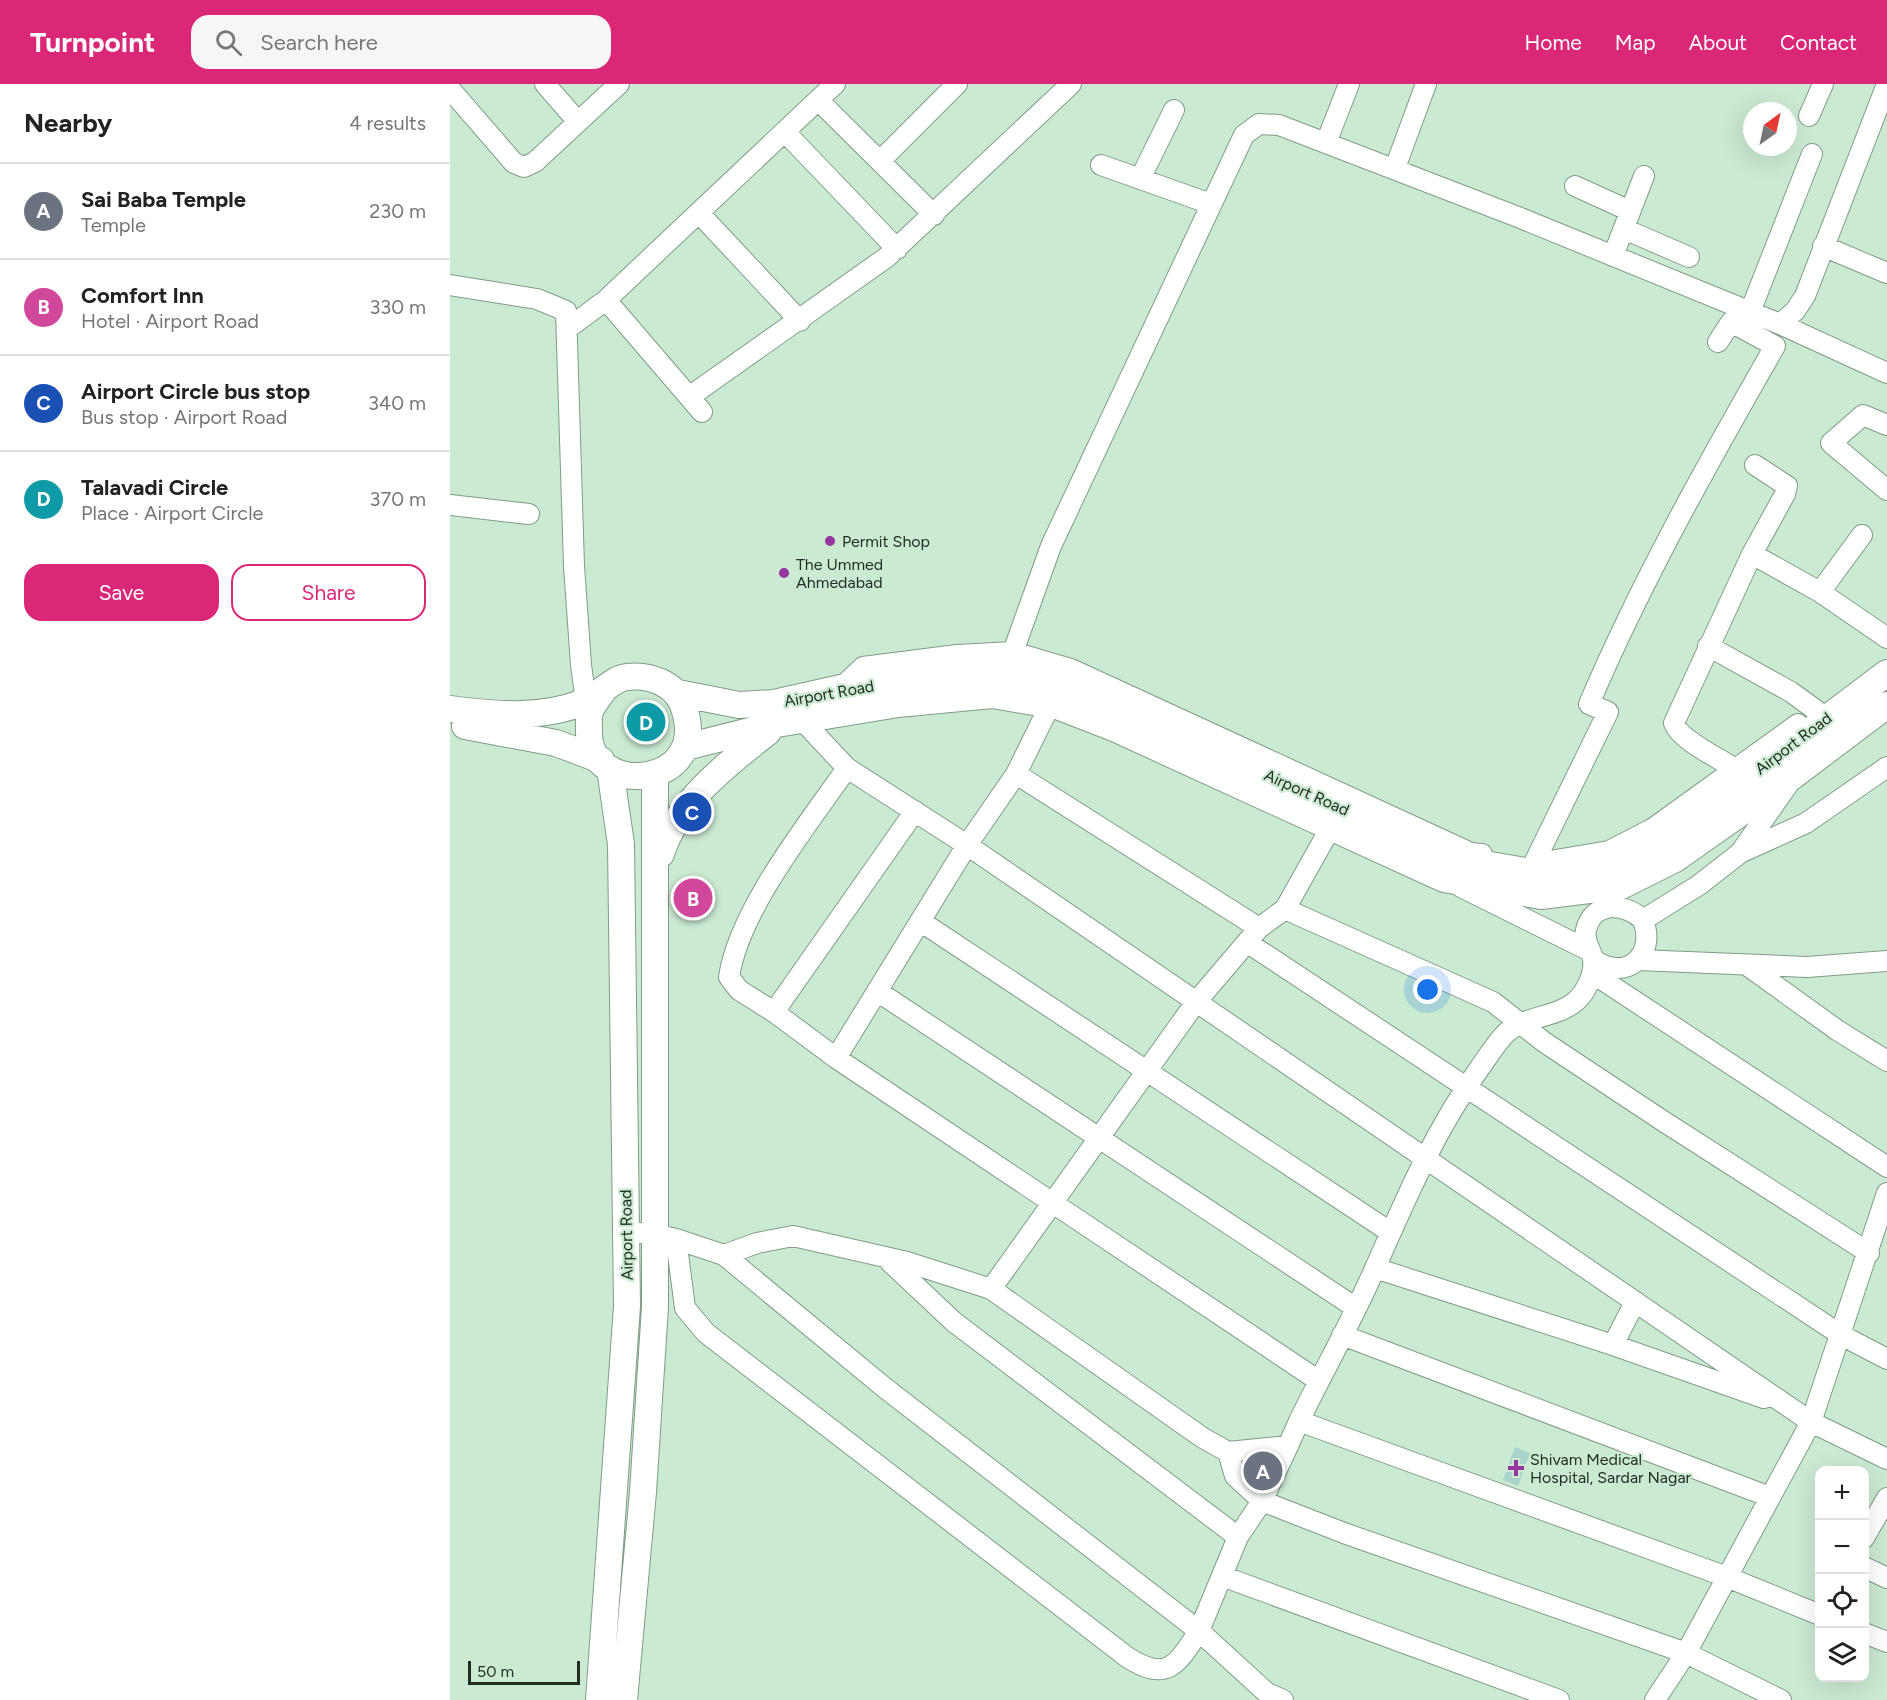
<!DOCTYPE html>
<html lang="en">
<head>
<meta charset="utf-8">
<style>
  body { margin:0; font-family:Figtree,sans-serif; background:#f6f6f6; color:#222 }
  .controls { position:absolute; right:18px; bottom:18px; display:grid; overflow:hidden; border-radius:12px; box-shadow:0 6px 24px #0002 }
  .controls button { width:54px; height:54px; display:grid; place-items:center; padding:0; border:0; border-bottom:2px solid #e0e0e0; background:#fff; color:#222; font:30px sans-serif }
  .compass { position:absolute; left:1293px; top:18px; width:54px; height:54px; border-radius:50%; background:#fff; box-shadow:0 6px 24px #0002; rotate:33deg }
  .scale { position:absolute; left:18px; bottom:15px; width:112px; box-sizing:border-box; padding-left:6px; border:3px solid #222e25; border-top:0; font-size:16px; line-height:21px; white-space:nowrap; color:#222e25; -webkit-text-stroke:4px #cbead2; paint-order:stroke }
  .you { position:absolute; left:978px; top:906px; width:21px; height:21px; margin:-15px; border:4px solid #fff; border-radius:50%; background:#1a73e8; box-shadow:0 0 0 9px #1a73e833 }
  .badge { display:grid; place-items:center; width:39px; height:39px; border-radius:50%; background:#db2777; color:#fff; font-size:20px; font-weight:700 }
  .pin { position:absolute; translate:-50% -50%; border:3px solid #fff; box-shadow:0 2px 6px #0006 }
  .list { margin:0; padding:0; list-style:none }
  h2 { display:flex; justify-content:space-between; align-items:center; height:78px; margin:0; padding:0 24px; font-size:26px }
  h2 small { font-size:20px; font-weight:400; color:#767676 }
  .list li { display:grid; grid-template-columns:39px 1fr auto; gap:18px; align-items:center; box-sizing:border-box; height:96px; padding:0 24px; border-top:2px solid #e0e0e0 }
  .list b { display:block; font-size:22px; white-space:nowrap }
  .list p { margin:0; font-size:20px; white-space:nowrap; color:#767676 }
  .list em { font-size:20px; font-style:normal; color:#767676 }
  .actions { display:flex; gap:12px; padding:18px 24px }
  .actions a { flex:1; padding:14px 0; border:2px solid #db2777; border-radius:18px; text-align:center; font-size:21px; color:#db2777 }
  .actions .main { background:#db2777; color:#fff }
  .icon { flex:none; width:33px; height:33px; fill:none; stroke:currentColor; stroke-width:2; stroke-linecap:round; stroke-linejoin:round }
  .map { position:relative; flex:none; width:1437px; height:1616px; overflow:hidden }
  header { display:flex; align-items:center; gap:36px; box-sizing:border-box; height:84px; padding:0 30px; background:#db2777; color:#fff }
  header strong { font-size:28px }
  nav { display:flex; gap:33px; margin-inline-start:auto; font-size:21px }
  .search { width:420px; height:54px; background:#f6f6f6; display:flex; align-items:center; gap:15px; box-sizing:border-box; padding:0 21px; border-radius:18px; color:#767676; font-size:22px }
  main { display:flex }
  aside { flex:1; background:#fff }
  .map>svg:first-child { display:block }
  .building { fill:#a9d4ce }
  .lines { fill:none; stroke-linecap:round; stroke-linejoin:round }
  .minor-casing { stroke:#809c87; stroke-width:22 }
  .major-casing { stroke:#809c87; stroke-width:28 }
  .minor { stroke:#fff; stroke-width:20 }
  .major { stroke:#fff; stroke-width:26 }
  .poi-dot { fill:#96369e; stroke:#cbead2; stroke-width:2 }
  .labels { text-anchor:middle; stroke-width:4.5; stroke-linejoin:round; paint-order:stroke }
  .poi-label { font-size:16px; fill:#222e25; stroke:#cbead2; text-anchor:start }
  .street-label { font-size:16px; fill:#222e25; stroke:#cbead2 }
</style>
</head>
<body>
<header>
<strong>Turnpoint</strong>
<div class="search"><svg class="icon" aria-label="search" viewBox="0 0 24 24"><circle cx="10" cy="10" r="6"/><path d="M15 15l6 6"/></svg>Search here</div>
<nav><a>Home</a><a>Map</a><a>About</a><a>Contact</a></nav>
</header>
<main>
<aside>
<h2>Nearby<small>4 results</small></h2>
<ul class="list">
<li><span class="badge" style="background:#6b7280">A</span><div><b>Sai Baba Temple</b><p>Temple</p></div><em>230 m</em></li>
<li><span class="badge" style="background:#d1479c">B</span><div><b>Comfort Inn</b><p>Hotel · Airport Road</p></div><em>330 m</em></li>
<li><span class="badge" style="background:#1a4fb4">C</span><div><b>Airport Circle bus stop</b><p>Bus stop · Airport Road</p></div><em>340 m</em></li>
<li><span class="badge" style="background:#0f9aa8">D</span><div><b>Talavadi Circle</b><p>Place · Airport Circle</p></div><em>370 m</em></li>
</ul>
<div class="actions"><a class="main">Save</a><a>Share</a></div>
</aside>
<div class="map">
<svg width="1437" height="1616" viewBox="0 0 1437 1616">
  <rect width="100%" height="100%" fill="#cbead2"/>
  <path class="building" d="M 1065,1363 L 1080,1369 L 1068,1402 L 1053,1396 Z
    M 816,1376 L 818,1377 L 808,1397 L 802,1391 L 811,1377 Z"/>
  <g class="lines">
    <defs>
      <path id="minor" d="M 95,0 L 128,38
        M 0,5 L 64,79 L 74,83 L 85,78 L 169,0
        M 368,16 L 484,131
        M 1359,32 L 1373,0
        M 335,48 L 447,165
        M 876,59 L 899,0
        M 430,77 L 507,0
        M 651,81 L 761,120
        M 945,84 L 976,0
        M 690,95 L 724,26
        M 1125,102 L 1180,127
        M 249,129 L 350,237
        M 1174,145 L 1239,173
        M 1373,162 L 1437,189
        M 1163,172 L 1194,92
        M 0,201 L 87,215 L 116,227 L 124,482 L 131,581 L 136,617
        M 156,216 L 252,328
        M 1300,228 L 1362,70
        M 1330,240 L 1345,227 L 1355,212 L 1437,0
        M 117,245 L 156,216 L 385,0
        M 239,313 L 437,173 L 621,0
        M 1437,341 L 1413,331 L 1381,359 L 1437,406
        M 0,421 L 79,430
        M 1302,470 L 1370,508 L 1437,554
        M 1370,508 L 1412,451
        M 1258,562 L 1341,608 L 1367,627
        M 563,568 L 601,462 L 794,51 L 809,40 L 829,41 L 1068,133 L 1330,240 L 1437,289
        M 391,604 L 413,583 L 507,571 L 563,568 L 621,585 L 1021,769 L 1032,770
        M 600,621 L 566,690 L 517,761 L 386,974 L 869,1297
        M 352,636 L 397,684 L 517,761 L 1361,1338 L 1437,1375
        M 397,684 C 358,740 289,826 279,893 L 289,906 L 324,928 L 465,727
        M 1287,686 C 1271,675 1229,656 1224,639 L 1302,470 L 1335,410 L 1337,402 L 1305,381
        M 566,690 L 809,844
        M 1290,769 L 1356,739 L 1437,683
        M 1084,779 L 1158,628 L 1139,620 C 1192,496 1258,379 1325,262 L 1281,238 L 1268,258
        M 1088,779 L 1159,767 L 1202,745 L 1348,640
        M 1011,803 L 1138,866
        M 835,825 L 1043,918 L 1094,958 L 1213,1037 L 1419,1169
        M 1193,836 L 1249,801 L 1290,769 L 1337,702
        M 470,837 L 940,1148
        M 798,859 L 1391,1251 L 1437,1275
        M 1188,876 L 1357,883 L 1437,877
        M 1298,882 L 1387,946 L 1437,977
        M 1142,889 L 1437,1083
        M 427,907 L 906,1224
        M 324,928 L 386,974
        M 176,1148 L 204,1150 L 226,1155 L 274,1171 L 307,1159 L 343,1152 L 457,1178 L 541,1205 L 753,1354 L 778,1368 L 838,1362 L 849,1337 L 1277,1493 L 1370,1531
        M 226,1155 L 235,1224 L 256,1249 L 677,1573 C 717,1599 727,1581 749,1547 L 435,1304 L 274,1171
        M 438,1176 L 504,1238 L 788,1453
        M 925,1184 L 1163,1261 L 1314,1314
        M 541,1205 L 746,918 L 809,844 L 835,825 L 881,743
        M 892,1251 L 1320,1413
        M 1163,1261 L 1185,1218
        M 849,1337 C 874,1286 903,1235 926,1182 C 956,1114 985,1046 1029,985 C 1037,974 1046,959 1056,949 C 1076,931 1107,934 1126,917 C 1136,908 1145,890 1143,876 C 1142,865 1133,859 1136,846 C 1143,817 1175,818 1193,836 C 1207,872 1175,899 1143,875
        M 778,1368 L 785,1392 L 812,1417 L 894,1449 L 1236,1569 L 1331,1616
        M 1414,1454 L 1437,1414
        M 1414,1483 L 1437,1494
        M 772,1492 L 1109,1616
        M 1414,1549 L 1437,1558
        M 833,1616 L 817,1609 L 749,1547 L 788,1453 L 812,1417 L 838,1362
        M 1205,1616 L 1236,1569 L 1361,1338 L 1437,1109"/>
      <path id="major" d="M 228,609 L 289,621 L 324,619 L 391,604 L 556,587 L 612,601 L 674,625 L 1000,774 L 1092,790 L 1164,781 L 1243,735 L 1437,589
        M 0,625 C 44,631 92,635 134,618 C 148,612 163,594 177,593 C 200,590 225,600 233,621 C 264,705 138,715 139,648 C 139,641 138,631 141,625 C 144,619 149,613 153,607
        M 15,642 L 106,659 L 151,676
        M 236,663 L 327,640 L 448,620 L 542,611 L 607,622 L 666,645 L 994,795 L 1091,812 L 1171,802 L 1225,775 L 1343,692 L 1437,621
        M 211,770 C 227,718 277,680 318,648
        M 149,1616 L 177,1222 L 171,760 L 160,685
        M 174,1616 L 193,1408 L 205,1223 L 205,692"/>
    </defs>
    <use href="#minor" class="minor-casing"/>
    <use href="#major" class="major-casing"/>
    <use href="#minor" class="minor"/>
    <use href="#major" class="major"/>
  </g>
  <g class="poi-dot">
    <circle cx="380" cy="457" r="6"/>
    <circle cx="334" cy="489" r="6"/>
    <path d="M1063 1375h6v6h6v6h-6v6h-6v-6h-6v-6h6z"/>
  </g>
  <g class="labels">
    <g class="poi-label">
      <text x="392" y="463">Permit Shop</text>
      <text x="346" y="486">The Ummed<tspan x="346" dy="18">Ahmedabad</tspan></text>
      <text x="1080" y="1381">Shivam Medical<tspan x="1080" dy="18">Hospital, Sardar Nagar</tspan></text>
    </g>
    <g class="street-label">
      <text transform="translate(379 609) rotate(-10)" y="6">Airport Road</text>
      <text transform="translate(1343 659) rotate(-37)" y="6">Airport Road</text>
      <text transform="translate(857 708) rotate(24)" y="6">Airport Road</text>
      <text transform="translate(176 1151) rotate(-91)" y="6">Airport Road</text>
    </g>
  </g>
</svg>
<div class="controls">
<button>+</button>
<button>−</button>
<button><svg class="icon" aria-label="locate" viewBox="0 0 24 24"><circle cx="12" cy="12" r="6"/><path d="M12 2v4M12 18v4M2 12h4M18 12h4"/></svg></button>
<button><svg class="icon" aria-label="layers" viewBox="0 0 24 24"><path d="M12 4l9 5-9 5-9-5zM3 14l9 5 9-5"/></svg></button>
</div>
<svg class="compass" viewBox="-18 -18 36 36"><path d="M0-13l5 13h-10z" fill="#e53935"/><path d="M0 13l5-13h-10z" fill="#767676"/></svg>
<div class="scale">50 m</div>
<div class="you"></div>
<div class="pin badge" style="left:813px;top:1387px;background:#6b7280">A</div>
<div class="pin badge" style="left:243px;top:814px;background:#d1479c">B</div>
<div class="pin badge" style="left:242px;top:728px;background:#1a4fb4">C</div>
<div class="pin badge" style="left:196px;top:638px;background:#0f9aa8">D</div>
</div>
</main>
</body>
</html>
